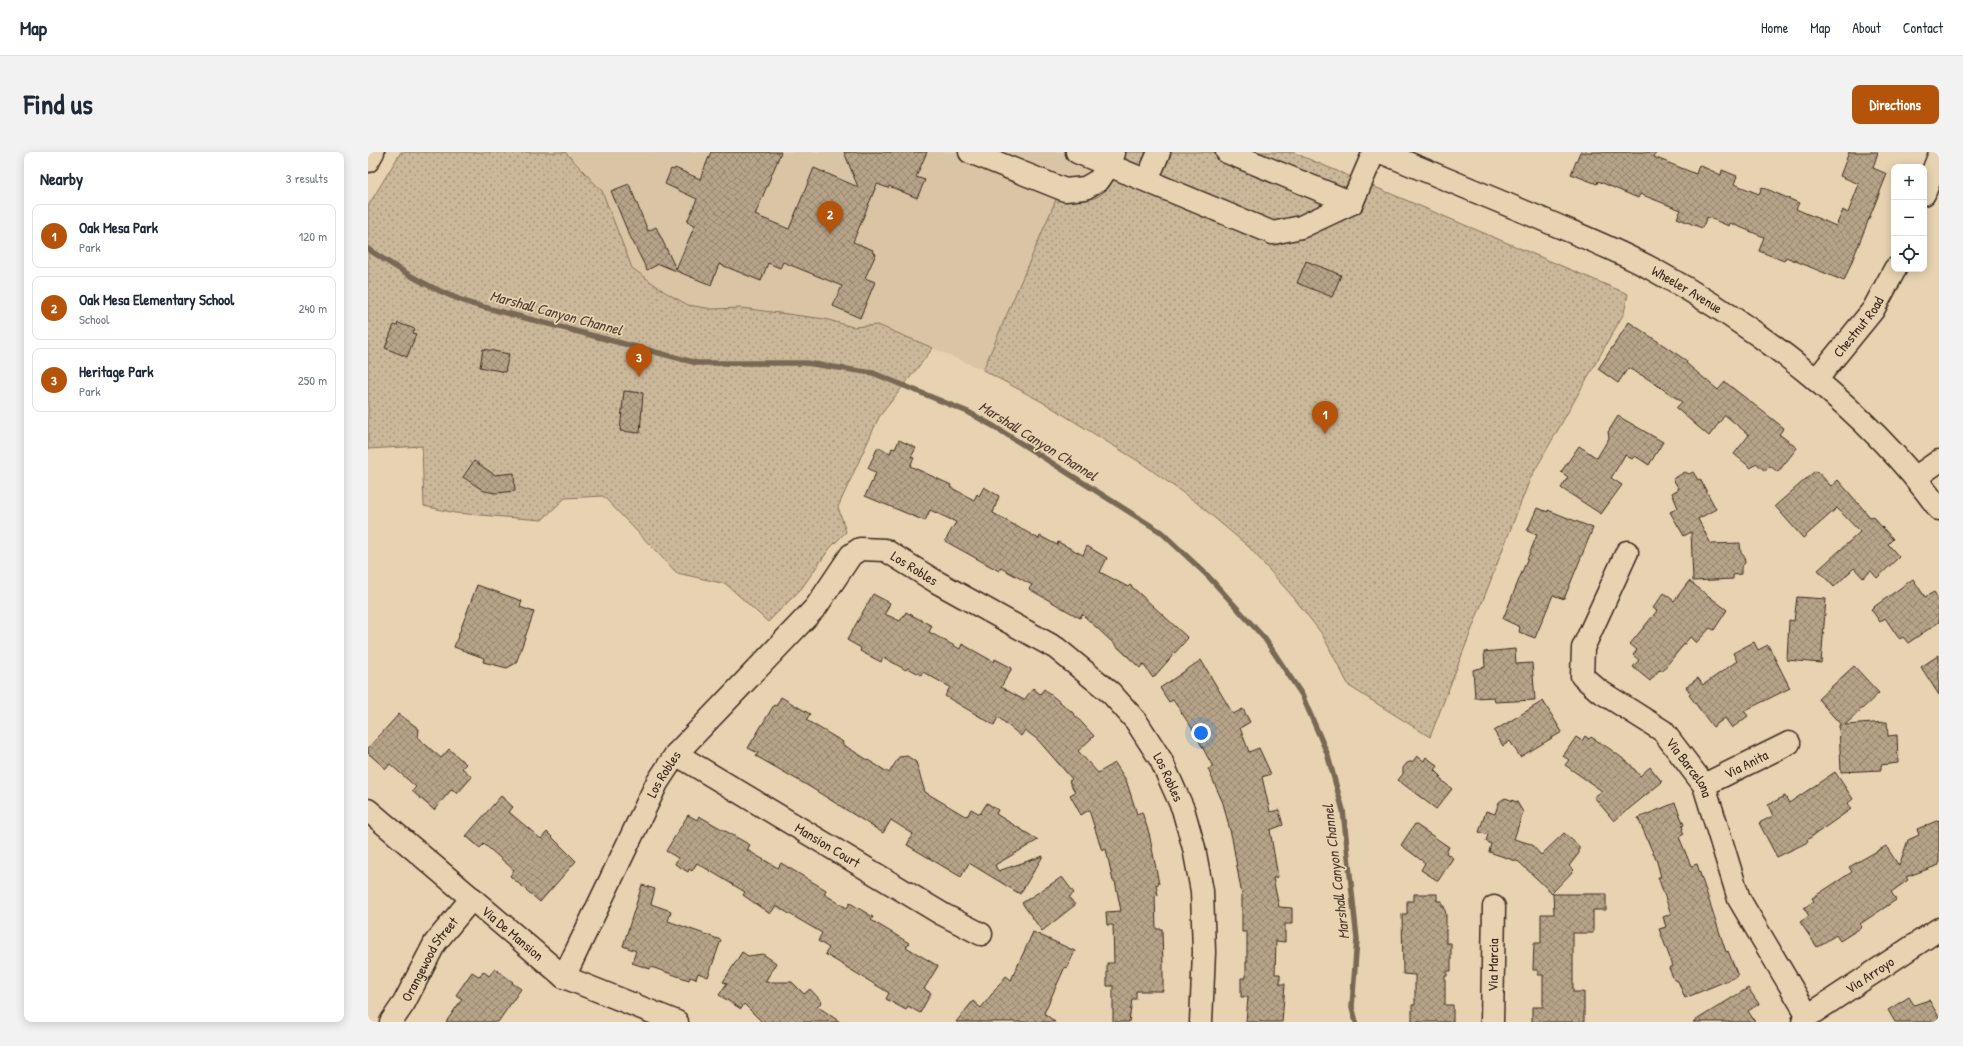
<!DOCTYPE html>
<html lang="en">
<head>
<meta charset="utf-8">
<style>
  body { margin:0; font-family:"Patrick Hand",sans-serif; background:#f2f2f3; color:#1f2937 }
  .controls { position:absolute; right:12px; top:12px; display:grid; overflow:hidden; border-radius:8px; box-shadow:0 2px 10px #0003 }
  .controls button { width:36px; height:36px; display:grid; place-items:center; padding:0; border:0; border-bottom:1px solid #e0e1e3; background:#fff; color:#1f2937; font:20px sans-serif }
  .you { position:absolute; left:833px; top:581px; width:14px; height:14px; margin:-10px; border:3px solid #fff; border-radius:50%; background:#1a73e8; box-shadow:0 0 0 6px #1a73e833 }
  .badge { display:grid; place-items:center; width:26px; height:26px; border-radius:50%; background:#b45309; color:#fff; font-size:13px; font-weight:700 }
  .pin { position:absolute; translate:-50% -33px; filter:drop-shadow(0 1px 2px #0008) }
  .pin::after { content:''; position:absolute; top:21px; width:14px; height:12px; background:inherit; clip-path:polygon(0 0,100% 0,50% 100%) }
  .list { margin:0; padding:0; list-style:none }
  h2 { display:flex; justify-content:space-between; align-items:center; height:52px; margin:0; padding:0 16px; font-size:17px }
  h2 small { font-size:13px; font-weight:400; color:#747a83 }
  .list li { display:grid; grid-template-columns:26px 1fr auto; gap:12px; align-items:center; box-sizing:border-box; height:64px; margin:0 8px 8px; padding:0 8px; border:1px solid #e0e1e3; border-radius:8px }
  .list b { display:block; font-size:15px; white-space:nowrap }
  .list p { margin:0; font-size:13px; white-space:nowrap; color:#747a83 }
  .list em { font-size:13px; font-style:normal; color:#747a83 }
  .icon { flex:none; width:22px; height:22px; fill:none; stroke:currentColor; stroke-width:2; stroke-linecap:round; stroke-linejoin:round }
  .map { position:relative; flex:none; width:1571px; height:870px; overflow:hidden; border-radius:8px }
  header { display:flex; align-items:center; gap:24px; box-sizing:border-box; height:56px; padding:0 20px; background:#fff; border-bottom:1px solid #e0e1e3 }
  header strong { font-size:19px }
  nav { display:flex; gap:22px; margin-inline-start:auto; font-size:14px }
  .intro { display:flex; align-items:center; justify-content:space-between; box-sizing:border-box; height:96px; padding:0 24px }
  h1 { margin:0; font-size:28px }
  .button { padding:10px 18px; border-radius:8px; background:#b45309; color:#fff; font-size:14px; font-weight:700 }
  main { display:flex; gap:24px; padding:0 24px }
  aside { flex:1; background:#fff; border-radius:8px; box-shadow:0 2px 10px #0003 }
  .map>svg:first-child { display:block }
  .built { fill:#d9c5a5 }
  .park { fill:url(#park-dots); stroke:#83705c }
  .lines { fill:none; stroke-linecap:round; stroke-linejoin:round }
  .stream { stroke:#796753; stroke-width:5.5 }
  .building { fill:url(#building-cross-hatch); stroke:#3b2a1e }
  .minor-casing { stroke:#3b2a1e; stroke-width:25 }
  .major-casing { stroke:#3b2a1e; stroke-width:25 }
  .minor { stroke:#e7d3b1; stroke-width:22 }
  .major { stroke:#e7d3b1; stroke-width:22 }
  .labels { text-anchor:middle; stroke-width:3.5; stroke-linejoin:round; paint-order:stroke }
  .street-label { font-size:14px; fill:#3b2a1e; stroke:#e7d3b1 }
  .water-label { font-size:15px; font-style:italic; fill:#503e30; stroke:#e7d3b1 }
</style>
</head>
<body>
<header>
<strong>Map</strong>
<nav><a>Home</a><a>Map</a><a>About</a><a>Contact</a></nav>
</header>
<div class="intro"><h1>Find us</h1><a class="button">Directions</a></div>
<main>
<aside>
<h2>Nearby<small>3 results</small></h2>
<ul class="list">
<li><span class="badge">1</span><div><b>Oak Mesa Park</b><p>Park</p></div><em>120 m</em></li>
<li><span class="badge">2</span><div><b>Oak Mesa Elementary School</b><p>School</p></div><em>240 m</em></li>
<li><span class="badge">3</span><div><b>Heritage Park</b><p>Park</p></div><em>250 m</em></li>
</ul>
</aside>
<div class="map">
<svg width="1571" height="870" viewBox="0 0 1571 870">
  <defs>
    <pattern id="park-dots" width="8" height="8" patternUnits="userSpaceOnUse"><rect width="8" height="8" fill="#cbb799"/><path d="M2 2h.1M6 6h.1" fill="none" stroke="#a6957c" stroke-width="1.8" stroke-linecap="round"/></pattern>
    <pattern id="building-cross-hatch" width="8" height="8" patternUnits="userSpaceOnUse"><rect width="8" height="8" fill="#b7a488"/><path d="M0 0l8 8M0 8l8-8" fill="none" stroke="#96866f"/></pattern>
  </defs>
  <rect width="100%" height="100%" fill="#e7d3b1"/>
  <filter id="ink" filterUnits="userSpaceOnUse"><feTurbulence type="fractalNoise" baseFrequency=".025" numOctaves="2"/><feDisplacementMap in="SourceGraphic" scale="8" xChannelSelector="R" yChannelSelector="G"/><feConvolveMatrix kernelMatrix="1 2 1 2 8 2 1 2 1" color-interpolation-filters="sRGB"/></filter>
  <g filter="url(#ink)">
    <path class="built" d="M 197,0 L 758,0 L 742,34 L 730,44 L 714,49 L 690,43 L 615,218 L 511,173 L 485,175 L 457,167 L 373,156 L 344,157 L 320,153 L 297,140 L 264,116 L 234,39 Z"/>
    <path class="park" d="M 33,0 L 197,0 L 234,39 L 264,116 L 297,140 L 320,153 L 344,157 L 373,156 L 457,167 L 485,175 L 510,173 L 565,196 L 511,265 L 470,355 L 478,380 L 462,396 L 433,437 L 400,470 L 358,432 L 309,421 L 235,344 L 197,346 L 174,368 L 87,361 L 56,354 L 54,294 L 0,297 L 0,54 Z
      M 758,0 L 924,0 L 1260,142 L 1256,161 L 1162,327 L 1062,585 L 981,534 L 954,482 L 926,446 L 881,395 L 829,351 L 775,312 L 678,252 L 615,218 L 690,43 C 734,59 743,36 758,0 Z"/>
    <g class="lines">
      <path class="stream" d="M 0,97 C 33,119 66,139 104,152 L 329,211 L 438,211 L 505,221 L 600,260 L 627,275 L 793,380 L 840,424 L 897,487 L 934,543 L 959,601 L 975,658 L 989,787 L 984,855 L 988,870"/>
    </g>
    <path class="building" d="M 343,0 L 413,0 L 387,63 L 421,77 L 446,16 L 490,35 L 476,0 L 559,0 L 548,25 L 557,28 L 549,46 L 521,34 L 520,36 L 509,32 L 485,90 L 505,98 L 504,100 L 508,102 L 497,126 L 507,130 L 492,166 L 465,154 L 474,134 L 415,110 L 412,116 L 400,111 L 393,129 L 351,112 L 343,133 L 291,112 L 279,118 L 259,78 L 243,39 L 261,32 L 280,79 L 288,75 L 308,117 L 327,73 L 319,70 L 329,47 L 297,32 L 303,17 L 306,18 L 307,16 L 332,27 Z
      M 1212,0 L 1288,0 L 1286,5 L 1328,22 L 1331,13 L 1353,23 L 1354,18 L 1369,24 L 1366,32 L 1391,42 L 1394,35 L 1431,51 L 1428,57 L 1468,74 L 1475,58 L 1480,61 L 1491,32 L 1472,24 L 1481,0 L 1510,0 L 1505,16 L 1519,22 L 1476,129 L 1418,105 L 1416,109 L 1391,99 L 1396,85 L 1362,71 L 1361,74 L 1339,65 L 1334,76 L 1309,66 L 1313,58 L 1272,42 L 1270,46 L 1230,29 L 1229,32 L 1203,22 Z
      M 938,109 L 973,123 L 964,145 L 929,131 Z
      M 1261,170 L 1319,209 L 1318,211 L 1350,238 L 1357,230 L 1416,276 L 1411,282 L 1429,296 L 1410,320 L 1402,314 L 1397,319 L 1388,311 L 1383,316 L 1366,302 L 1381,283 L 1357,263 L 1341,284 L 1308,256 L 1314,250 L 1277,225 L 1260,216 L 1250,231 L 1230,217 Z
      M 30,171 L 47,177 L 45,181 L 48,182 L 39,205 L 17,196 L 26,173 L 29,174 Z
      M 115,197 L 141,202 L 137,220 L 112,215 Z
      M 256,239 L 275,241 L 272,281 L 252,279 Z
      M 1250,264 L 1295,290 L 1281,313 L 1267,304 L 1264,307 L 1257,303 L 1243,326 L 1254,333 L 1233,362 L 1193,336 L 1200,325 L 1193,320 L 1211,294 L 1229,306 L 1241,286 L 1240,280 Z
      M 531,288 L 548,296 L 543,305 L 546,306 L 542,314 L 583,333 L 582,335 L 606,348 L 609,342 L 611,344 L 616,335 L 631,344 L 625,361 L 671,387 L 672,384 L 689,393 L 690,390 L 715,403 L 719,394 L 739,406 L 732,420 L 760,435 L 762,433 L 820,486 L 785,526 L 775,512 L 772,516 L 714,462 L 712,466 L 661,437 L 664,433 L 633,416 L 631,419 L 577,389 L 588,370 L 562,358 L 557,369 L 497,344 L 508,321 L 500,316 L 510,295 L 522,301 L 524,296 L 527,297 Z
      M 106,309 L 127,323 L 146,321 L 147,339 L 128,341 L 116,339 L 95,325 Z
      M 1447,319 L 1450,320 L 1463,334 L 1470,328 L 1502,365 L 1504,364 L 1525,387 L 1520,392 L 1531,405 L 1509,426 L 1503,419 L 1495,426 L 1486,416 L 1466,435 L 1450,418 L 1492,380 L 1469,356 L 1435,386 L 1407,354 Z
      M 1317,320 L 1321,322 L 1325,320 L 1330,328 L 1332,327 L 1348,357 L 1330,367 L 1343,392 L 1372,391 L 1373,401 L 1376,404 L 1377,411 L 1373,415 L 1373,422 L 1365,423 L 1365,427 L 1325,429 L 1323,380 L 1316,384 L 1302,360 L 1310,356 L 1304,341 L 1311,337 L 1305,327 Z
      M 1169,356 L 1180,360 L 1180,358 L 1225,376 L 1196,447 L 1185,443 L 1167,486 L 1151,480 L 1152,475 L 1135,467 L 1169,383 L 1159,379 Z
      M 1545,427 L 1557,445 L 1566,440 L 1571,448 L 1571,470 L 1540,491 L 1535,485 L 1532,487 L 1530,485 L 1517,466 L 1512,470 L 1503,457 Z
      M 1321,429 L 1359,458 L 1346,478 L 1342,476 L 1328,491 L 1322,485 L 1294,519 L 1292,517 L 1282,529 L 1265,515 L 1271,508 L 1265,503 L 1269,498 L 1262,492 L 1289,459 L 1285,456 L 1296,441 L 1306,449 Z
      M 109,433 L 154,449 L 152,455 L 166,460 L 148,511 L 139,516 L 115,510 L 116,506 L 86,495 Z
      M 505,442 L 522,451 L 517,462 L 532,469 L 538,460 L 564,474 L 561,480 L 592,497 L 594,492 L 626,510 L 627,507 L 644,516 L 633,535 L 656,548 L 665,536 L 672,542 L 676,537 L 704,560 L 726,584 L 710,599 L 730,621 L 747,611 L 758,628 L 769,662 L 774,660 L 781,681 L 791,732 L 788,733 L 790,743 L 787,744 L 788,777 L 794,777 L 795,812 L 795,839 L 768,839 L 768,847 L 764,847 L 761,870 L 745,870 L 745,834 L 739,834 L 739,811 L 746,811 L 745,773 L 739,773 L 738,760 L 753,759 L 747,729 L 745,729 L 738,697 L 734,699 L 721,658 L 713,663 L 702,643 L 707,640 L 701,629 L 704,627 L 670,588 L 657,578 L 653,584 L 630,565 L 626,573 L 577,544 L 582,535 L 555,520 L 553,523 L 540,516 L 538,518 L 515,505 L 513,510 L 492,499 L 493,496 L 479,488 Z
      M 1429,445 L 1458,447 L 1453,511 L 1419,508 L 1421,468 L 1426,469 Z
      M 1386,490 L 1390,498 L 1400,493 L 1422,536 L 1376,559 L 1380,564 L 1364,576 L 1357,566 L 1345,575 L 1321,543 L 1323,542 L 1318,535 L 1330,526 L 1335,533 L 1369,509 L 1365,501 Z
      M 1147,497 L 1148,512 L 1164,511 L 1167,548 L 1127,550 L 1126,545 L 1107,546 L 1105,518 L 1117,515 L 1116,500 Z
      M 1571,503 L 1571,543 L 1553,515 Z
      M 833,508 L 865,562 L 875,557 L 882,570 L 872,576 L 881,600 L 891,596 L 903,622 L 894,625 L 902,660 L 911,658 L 915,673 L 902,678 L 910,725 L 905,726 L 911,755 L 924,756 L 924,772 L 917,772 L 917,790 L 908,789 L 907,822 L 912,822 L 912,832 L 917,832 L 914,870 L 878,870 L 880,845 L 873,845 L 873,826 L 878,826 L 878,810 L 879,810 L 879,780 L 874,780 L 874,744 L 864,686 L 855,651 L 840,617 L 845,615 L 824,576 L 805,548 L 801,550 L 792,536 Z
      M 1486,514 L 1511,541 L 1477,573 L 1519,570 L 1520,584 L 1529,583 L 1530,611 L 1513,613 L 1513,618 L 1473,620 L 1471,573 L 1473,573 L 1450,547 Z
      M 413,545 L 442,562 L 438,568 L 475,590 L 474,592 L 521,621 L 531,605 L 539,604 L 548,610 L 557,640 L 597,664 L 600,663 L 603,657 L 612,662 L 619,651 L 630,658 L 628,662 L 670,688 L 627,713 L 630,719 L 675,704 L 652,742 L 601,711 L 593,725 L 539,693 L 545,682 L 523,668 L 515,681 L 442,635 L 388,604 L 390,601 L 380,596 L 406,553 L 408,554 Z
      M 1175,549 L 1194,580 L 1152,605 L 1142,589 L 1135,594 L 1126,579 Z
      M 31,562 L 51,577 L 50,586 L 73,606 L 81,597 L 98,612 L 94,616 L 104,625 L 89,642 L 84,637 L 66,658 L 44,639 L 48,635 L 22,612 L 18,617 L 0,601 L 0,596 Z
      M 1217,584 L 1221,587 L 1223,585 L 1242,597 L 1262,612 L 1272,624 L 1282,615 L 1294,630 L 1246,669 L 1226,645 L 1234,639 L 1197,613 L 1201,608 L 1195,604 L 1208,585 L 1214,589 Z
      M 1049,604 L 1056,609 L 1058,605 L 1070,614 L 1067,618 L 1073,624 L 1071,626 L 1084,637 L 1068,657 L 1030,628 L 1035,622 L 1035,616 L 1039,611 L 1045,609 Z
      M 1467,620 L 1485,647 L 1480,651 L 1483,657 L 1439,688 L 1440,690 L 1409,705 L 1391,671 L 1405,664 L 1400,653 L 1417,644 L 1421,651 Z
      M 133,644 L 145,655 L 141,660 L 173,687 L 179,680 L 208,709 L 172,750 L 142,724 L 146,718 L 116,692 L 112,696 L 98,684 Z
      M 1137,646 L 1149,650 L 1155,660 L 1146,687 L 1163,692 L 1173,703 L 1196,681 L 1211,694 L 1211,701 L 1201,714 L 1206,718 L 1184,741 L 1151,710 L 1121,700 L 1123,692 L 1118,689 L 1120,683 L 1111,680 L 1118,659 L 1127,662 L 1131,650 Z
      M 1307,651 L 1316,673 L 1314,674 L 1315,677 L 1314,678 L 1316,682 L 1311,685 L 1323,714 L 1329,712 L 1358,800 L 1360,799 L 1370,824 L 1317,846 L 1310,829 L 1306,828 L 1301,816 L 1305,814 L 1291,777 L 1298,775 L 1295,765 L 1303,762 L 1290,725 L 1293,725 L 1289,710 L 1270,666 Z
      M 320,663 L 329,668 L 331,664 L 382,693 L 379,698 L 410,716 L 413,711 L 458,738 L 456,742 L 479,756 L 482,751 L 505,765 L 503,768 L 541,791 L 538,795 L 570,814 L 556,837 L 563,841 L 552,861 L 540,854 L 538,858 L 518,847 L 521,841 L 457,802 L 461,796 L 450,789 L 454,781 L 408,754 L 402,762 L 375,743 L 377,740 L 329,711 L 324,719 L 321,717 L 320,720 L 307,712 L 310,706 L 298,699 Z
      M 1571,668 L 1571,713 L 1538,725 L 1540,728 L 1523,740 L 1528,748 L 1492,772 L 1494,775 L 1472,789 L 1468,783 L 1449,795 L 1432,770 L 1441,764 L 1436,756 L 1446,749 L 1444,746 L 1484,720 L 1481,715 L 1518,694 L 1531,714 L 1540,688 L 1551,683 L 1549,677 Z
      M 1047,672 L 1081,695 L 1078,701 L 1085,706 L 1070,729 L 1053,718 L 1057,711 L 1033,693 Z
      M 694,725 L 706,741 L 701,745 L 707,753 L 674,779 L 654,751 Z
      M 274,733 L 287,737 L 283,752 L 303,759 L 300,769 L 353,788 L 340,825 L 330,821 L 328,827 L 322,825 L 321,828 L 283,815 L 282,817 L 264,811 L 268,799 L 255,794 Z
      M 1046,742 L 1069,742 L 1069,749 L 1074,749 L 1074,754 L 1076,754 L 1078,763 L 1078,791 L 1083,791 L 1083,819 L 1079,819 L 1079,824 L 1077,824 L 1077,853 L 1085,853 L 1085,870 L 1044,870 L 1044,853 L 1047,853 L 1047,823 L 1035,822 L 1034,762 L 1039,762 L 1039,749 L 1046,749 Z
      M 1185,742 L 1238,742 L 1238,758 L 1225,758 L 1225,781 L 1205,781 L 1205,840 L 1216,840 L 1216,870 L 1164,870 L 1164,855 L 1175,855 L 1175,823 L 1170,823 L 1170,818 L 1165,818 L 1166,791 L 1173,791 L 1173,762 L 1186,762 Z
      M 665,780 L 707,799 L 699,816 L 697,815 L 676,861 L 687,870 L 588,870 L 605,849 L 613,856 L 638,824 L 643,828 Z
      M 374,800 L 380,804 L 395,802 L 408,811 L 397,830 L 424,830 L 436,842 L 442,837 L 454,850 L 449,854 L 472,870 L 394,870 L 376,852 L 373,857 L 351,843 L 359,831 L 355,830 Z
      M 127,817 L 145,830 L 144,831 L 153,837 L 130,870 L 78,870 L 94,847 L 88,843 L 104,820 L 112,825 L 115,819 L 121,824 Z
      M 1380,836 L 1391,852 L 1380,859 L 1387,870 L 1325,870 Z
      M 1541,845 L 1546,853 L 1561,848 L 1571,865 L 1571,870 L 1527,870 L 1520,858 Z"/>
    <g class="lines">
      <defs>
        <g id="minor">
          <path d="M 602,0 L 697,38 L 717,36 L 731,28 L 741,13 L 746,1"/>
          <path d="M 709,0 L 905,81 L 933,75 L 984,51 L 1006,0"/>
          <path d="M 859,0 L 984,51"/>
          <path d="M 0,9 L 5,0"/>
          <path d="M 779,28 L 791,0"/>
          <path d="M 1556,42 L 1571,4"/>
          <path id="s1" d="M 1448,228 L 1505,158 L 1527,117"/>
          <path d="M 1548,325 L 1571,309"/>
          <path id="s2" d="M 1259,400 L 1215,496 L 1214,524 L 1230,538 L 1295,579 L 1336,633 L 1371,747 L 1440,864"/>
          <path id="s3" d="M 308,602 L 574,762 L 613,782"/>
          <path id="s4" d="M 1336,633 L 1421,591"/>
          <path id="s5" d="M 0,658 L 196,825 L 309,870"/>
          <path id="s6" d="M 196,825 L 289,631 L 308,602 L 448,455 L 483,403 L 492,397 L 517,398 L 567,429 L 688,496 L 743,541 L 768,569 L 793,608 L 815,657 L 826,696 L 834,739 L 836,800 L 833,870"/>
          <path id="s7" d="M 23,870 L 36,851 L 67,791 L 104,746"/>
          <path id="s8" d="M 1124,870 L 1126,755"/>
          <path id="s9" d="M 1435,870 L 1440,864 L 1571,777"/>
        </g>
        <g id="major">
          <path id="s10" d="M 1013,0 C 1065,22 1117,43 1169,65 C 1208,82 1248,97 1286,118 C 1391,175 1501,260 1571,357"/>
        </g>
      </defs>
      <use href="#minor" class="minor-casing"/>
      <use href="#major" class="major-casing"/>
      <use href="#minor" class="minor"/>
      <use href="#major" class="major"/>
    </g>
  </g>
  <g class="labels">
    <g class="street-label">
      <text dy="5" stroke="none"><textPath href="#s10" startOffset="336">Wheeler Avenue</textPath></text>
      <text dy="5" stroke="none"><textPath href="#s1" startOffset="68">Chestnut Road</textPath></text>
      <text dy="5" stroke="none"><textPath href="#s6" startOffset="586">Los Robles</textPath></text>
      <text dy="5" stroke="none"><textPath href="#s4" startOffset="47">Via Anita</textPath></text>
      <text dy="5" stroke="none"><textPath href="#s2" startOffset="277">Via Barcelona</textPath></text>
      <text dy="5" stroke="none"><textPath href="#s6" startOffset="226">Los Robles</textPath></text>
      <text dy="5" stroke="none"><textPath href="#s6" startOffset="922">Los Robles</textPath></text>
      <text dy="5" stroke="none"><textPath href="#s3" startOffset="177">Mansion Court</textPath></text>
      <text dy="5" stroke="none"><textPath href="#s5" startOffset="190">Via De Mansion</textPath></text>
      <text dy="5" stroke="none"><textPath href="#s7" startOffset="74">Orangewood Street</textPath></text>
      <text dy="5" stroke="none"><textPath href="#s8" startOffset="57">Via Marcia</textPath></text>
      <text dy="5" stroke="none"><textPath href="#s9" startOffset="82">Via Arroyo</textPath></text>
    </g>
    <g class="water-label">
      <text transform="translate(188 161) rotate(15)" y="5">Marshall Canyon Channel</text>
      <text transform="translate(670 289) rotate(32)" y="5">Marshall Canyon Channel</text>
      <text transform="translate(968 720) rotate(-97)" y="5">Marshall Canyon Channel</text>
    </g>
  </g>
</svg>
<div class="controls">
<button>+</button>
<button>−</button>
<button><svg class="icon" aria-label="locate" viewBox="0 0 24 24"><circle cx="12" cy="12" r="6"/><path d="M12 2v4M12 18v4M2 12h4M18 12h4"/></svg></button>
</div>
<div class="you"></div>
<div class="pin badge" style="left:957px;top:282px">1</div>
<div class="pin badge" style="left:462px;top:82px">2</div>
<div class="pin badge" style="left:271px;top:225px">3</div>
</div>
</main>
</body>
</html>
